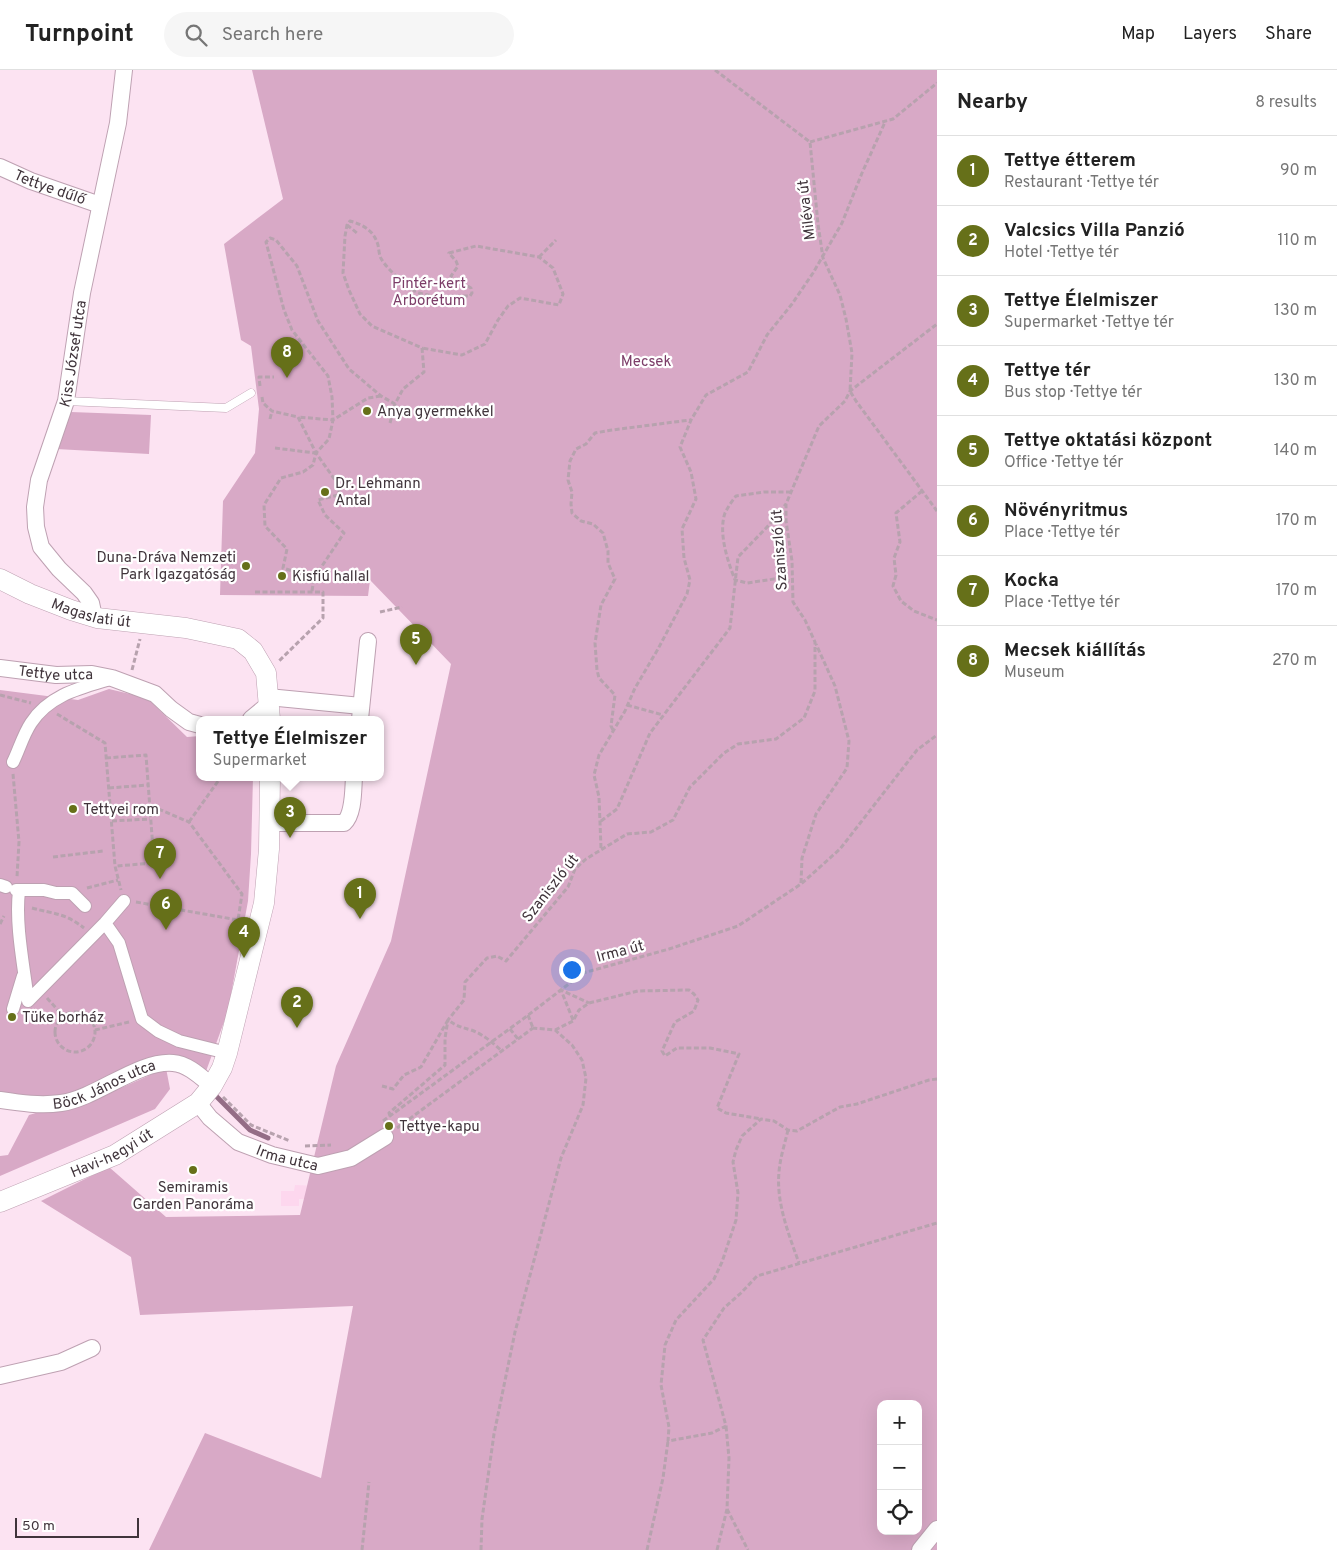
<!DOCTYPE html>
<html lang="en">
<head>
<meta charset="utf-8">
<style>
  body { margin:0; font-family:Overpass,sans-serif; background:#f6f6f6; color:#222 }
  .controls { position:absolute; right:15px; bottom:15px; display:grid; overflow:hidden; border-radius:10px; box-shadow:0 5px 20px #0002 }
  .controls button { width:45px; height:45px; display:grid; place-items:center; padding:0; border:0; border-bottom:1px solid #e0e0e0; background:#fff; color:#222; font:25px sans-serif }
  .scale { position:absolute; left:15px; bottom:12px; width:124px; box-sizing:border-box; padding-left:5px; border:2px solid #40343b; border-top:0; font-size:14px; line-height:18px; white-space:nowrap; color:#40343b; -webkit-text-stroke:4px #fff; paint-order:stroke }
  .you { position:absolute; left:571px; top:899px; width:18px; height:18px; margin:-12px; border:4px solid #fff; border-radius:50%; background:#1a73e8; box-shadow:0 0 0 8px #1a73e833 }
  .badge { display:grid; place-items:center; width:32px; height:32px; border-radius:50%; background:#667019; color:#fff; font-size:16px; font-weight:700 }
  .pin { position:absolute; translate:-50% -41px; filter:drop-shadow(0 1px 2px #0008) }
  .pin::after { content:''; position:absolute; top:26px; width:18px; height:15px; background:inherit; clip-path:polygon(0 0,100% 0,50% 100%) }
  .popup { position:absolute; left:196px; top:646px; width:188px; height:65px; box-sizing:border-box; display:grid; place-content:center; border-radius:10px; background:#fff; filter:drop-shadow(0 1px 4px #0005); font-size:16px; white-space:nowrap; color:#767676 }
  .popup b { font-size:19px; color:#222 }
  .popup::after { content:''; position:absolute; left:50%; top:100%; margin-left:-10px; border:10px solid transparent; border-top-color:#fff }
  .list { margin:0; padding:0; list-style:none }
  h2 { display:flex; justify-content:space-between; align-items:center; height:65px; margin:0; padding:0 20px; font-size:21px }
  h2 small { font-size:16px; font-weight:400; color:#767676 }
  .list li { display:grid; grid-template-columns:32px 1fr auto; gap:15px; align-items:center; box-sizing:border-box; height:70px; padding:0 20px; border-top:1px solid #e0e0e0 }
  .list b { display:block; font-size:19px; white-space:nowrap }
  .list p { margin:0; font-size:16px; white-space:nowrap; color:#767676 }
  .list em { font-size:16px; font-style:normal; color:#767676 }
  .icon { flex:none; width:28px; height:28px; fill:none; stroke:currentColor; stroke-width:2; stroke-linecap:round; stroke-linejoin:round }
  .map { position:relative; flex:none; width:937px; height:1480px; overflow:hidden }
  header { display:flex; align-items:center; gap:30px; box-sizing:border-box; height:70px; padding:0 25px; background:#fff; border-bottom:1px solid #e0e0e0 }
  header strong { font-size:24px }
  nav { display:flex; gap:28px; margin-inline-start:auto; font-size:18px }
  .search { width:350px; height:45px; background:#f6f6f6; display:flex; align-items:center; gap:12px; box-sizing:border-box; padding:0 18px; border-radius:28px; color:#767676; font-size:19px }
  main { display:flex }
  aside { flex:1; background:#fff }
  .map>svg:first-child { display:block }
  .built { fill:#fdd7ee }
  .green { fill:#d8a9c6; fill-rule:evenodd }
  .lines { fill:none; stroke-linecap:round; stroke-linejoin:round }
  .stream { stroke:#946d86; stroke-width:5 }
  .service-casing { stroke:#bea1b2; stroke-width:9 }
  .pedestrian-casing { stroke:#bea1b2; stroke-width:14 }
  .minor-casing { stroke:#bea1b2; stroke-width:18 }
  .tertiary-casing { stroke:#bea1b2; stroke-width:21 }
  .path { stroke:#b7a2ae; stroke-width:3; stroke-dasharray:5 2.5; stroke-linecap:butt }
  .service { stroke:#fff; stroke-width:8 }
  .pedestrian { stroke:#fff; stroke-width:12 }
  .minor { stroke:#fff; stroke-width:16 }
  .tertiary { stroke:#fff; stroke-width:20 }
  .poi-dot { fill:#667019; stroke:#fff; stroke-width:2 }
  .labels { text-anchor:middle; stroke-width:4.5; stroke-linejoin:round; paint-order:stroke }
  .street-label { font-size:15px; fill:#40343b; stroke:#fff }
  .park-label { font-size:15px; fill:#7c3d68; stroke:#fff }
  .poi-label { font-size:15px; fill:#40343b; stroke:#fff; text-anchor:start }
</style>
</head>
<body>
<header>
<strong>Turnpoint</strong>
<div class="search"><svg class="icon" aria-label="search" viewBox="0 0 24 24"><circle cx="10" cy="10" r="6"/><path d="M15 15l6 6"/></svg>Search here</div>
<nav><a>Map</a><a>Layers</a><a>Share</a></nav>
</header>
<main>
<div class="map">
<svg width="937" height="1480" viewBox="0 0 937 1480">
  <rect width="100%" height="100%" fill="#fce3f2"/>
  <path class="built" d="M 295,1115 L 319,1116 L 319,1129 L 299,1129 L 299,1136 L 281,1136 L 281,1121 L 294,1121 Z"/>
  <path class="green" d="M 252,0 L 937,0 L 937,1480 L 149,1480 L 205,1363 L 321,1408 L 353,1236 L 140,1245 L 131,1187 L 41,1131 L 109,1097 L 166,1147 L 300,1145 L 336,996 L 391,871 L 451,594 L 370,510 L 368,526 L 220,525 L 223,431 L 255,383 L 259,339 L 251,276 L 241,270 L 224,174 L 283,129 ZM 881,1334 L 918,1334 L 918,1461 L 881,1461 Z
    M 71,342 L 151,345 L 149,384 L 56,379 Z
    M 109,619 L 147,628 L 187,667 L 200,666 L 200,707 L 253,707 L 251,784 L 248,831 L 228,941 L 205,1004 L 161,986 L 66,1026 L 28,1027 L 0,1023 L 0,620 L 78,630 Z
    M 166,998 L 170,1019 L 155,1039 L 0,1106 L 0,1086 L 8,1085 L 29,1045 L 123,1017 Z"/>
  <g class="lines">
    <path class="stream" d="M 211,1021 L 250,1060 L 268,1068"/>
    <defs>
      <path id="service" d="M 66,331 L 226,338 L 251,323"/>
      <path id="pedestrian" d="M 13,692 C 19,680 23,665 31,653 C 49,625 80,618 110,609
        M 0,815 L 6,817
        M 16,820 L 44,820 L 56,823 L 72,823 L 85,836
        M 19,821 C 15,855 24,897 28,931 L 105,853 L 124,831
        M 105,853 L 119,873 L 142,949 L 158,961 L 179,971 L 227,983
        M 13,939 L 23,906"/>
      <g id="minor">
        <path id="s1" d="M 0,97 L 31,111 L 100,135"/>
        <path id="s2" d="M 94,547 L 91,533 L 84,523 L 59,499 L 41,477 L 36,457 L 35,437 L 39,410 L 66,331 L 82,223 L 118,53 L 124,0"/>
        <path id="s3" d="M 0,598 L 56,605 L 92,604 L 112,608 L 155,624 L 171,639 L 189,652 L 200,655"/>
        <path d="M 268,627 L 361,636"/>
        <path d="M 251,649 L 269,634"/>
        <path d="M 360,649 L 368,571"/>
        <path d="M 270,753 L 344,753 C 354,744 353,720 354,707"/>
        <path id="s4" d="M 0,1030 C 20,1033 41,1036 61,1033 C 97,1028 138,990 173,993 C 188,994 201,1007 212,1016"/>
        <path id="s5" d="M 198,1033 L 210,1048 L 238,1072 L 272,1085 L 318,1096 L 351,1088 L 385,1067"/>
        <path d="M 0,1306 L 61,1292 L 92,1278"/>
        <path d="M 920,1480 L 937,1459"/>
      </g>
      <g id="tertiary">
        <path id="s6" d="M 0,509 L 30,524 L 71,540 L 97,548 L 186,558 L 238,569 L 253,581 L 266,603 L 270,649"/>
        <path id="s7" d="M 0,1132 L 115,1085 L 198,1033 L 212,1016 L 222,998 L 227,983 L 264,833 L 269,779 L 270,707"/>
      </g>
    </defs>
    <use href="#service" class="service-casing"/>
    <use href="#pedestrian" class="pedestrian-casing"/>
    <use href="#minor" class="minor-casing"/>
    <use href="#tertiary" class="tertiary-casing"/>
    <path class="path" d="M 715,0 L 810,72 L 818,154 L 823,188 L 840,225 L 846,249 L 852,283 L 850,321 L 856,331 L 937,441
      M 810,72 L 893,49 L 937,13
      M 347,155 L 357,163
      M 539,187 L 556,170
      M 260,316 L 259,307 L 274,307
      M 262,327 L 263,333 L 272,341 L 298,347
      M 270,349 L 272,341
      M 390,353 L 395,334
      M 275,378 L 315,383
      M 922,421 L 896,443 L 900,472 L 894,488 L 896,505 L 893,516 L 901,531 L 914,541 L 937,550
      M 791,422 L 764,422 L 736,426 C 732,431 728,437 725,443 C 718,463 728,492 735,510 L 747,513 L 774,509 L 793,511
      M 314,508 L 344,463 L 325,445 L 318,430 L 338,425 L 340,417 L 316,383 L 329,369 L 333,350 L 368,328 L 381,326
      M 312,521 L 314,508 L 283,498 L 287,479 L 265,456 L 264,435 L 281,408 L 303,402 L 313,395 L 316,383 L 298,347 L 333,350 L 332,327 L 328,306 L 292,260 L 284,240 L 266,172 L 270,168 L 276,170 L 297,196 L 318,251 L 349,299 L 381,326 L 395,334 L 403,319 L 424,302 L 422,278 L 372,256 L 360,244 L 349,220 L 343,203 L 345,166 L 347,155 L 350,151 C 364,155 374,161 378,175 C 379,180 379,186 382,190 C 387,199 410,220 419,223 C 435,228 454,226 470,226 L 472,223 L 471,218 L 451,206 L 458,196 L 456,191 L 449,183 L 476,176 L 539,187 L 553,198 L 563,224 L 559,235 L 520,228 L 508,236 L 498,250 L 485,274 L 462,285 L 422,278
      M 255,522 L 323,522 L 323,548 L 278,592
      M 380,542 L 402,537
      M 132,600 L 140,569
      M 0,625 L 31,633
      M 627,635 L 663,645
      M 57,644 L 105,673 L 115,796 L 121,820
      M 613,660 L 611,656 L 615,625 L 599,608 L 597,600 L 595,573 L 601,535 L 615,509 L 608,493 L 608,481 L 603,463 L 593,454 L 581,451 L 572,443 L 571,434 L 572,422 L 568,410 L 570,391 L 576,379 L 586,374 L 595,363 L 612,360 L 690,350
      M 106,688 L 146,685 L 154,793 L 116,796
      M 13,704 L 19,772 L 17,807
      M 109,718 L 148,715
      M 112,751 L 150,749
      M 601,751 L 617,739 L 650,663 L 730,558 L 738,487 L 770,454 L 786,434
      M 189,752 L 221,707
      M 601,778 L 599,727 L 594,705 L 599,685 L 625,641 L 635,618 L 658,579 L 687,524 L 690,510 L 684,488 L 682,459 L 696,429 L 691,402 L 680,377 L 691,350 L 706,325 L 748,302 L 767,265 L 792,234 L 813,203 L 842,153 L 862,103 L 886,50
      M 53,787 L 103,781
      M 801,813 L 802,788 L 816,744 L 847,698 L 849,671 L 835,616 L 816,574
      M 87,818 L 118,810
      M 136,832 L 238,850 L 242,824 L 189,752 L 149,735
      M 32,838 C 54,844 65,843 84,858
      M 0,854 L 4,846
      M 47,928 L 63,946
      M55 962a20 20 0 1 1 40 0a20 20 0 1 1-40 0Z
      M 528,945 L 533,958
      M 573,950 L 561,920 L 589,933
      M 510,959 L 518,969
      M 95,960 L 129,952
      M 555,960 L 573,951 L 579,940 L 589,933 L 638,921 L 689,920 L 694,924 L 698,930 L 694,941 L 675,952 L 662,981 L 665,986 L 677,978 L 710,978 L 739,984 L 717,1038 L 726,1043 L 761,1049
      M 937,1009 L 929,1010 L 857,1034 L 840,1037 L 797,1061 L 788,1060 L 774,1051 L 761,1049 L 742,1066 L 736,1080 L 733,1092 L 738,1123 L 736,1150 L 722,1192 L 714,1209 L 676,1250 L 665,1275 L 661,1315 L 669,1357 L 668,1371 L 712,1363 L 726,1356 L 703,1270 L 724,1238 L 741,1223 L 757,1206 L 937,1153
      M 382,1016 L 393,1019 L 404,1005 L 421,997 L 448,950 C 458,957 461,957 471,960 C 483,964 493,973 502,981
      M 223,1027 L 251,1055 L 290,1071
      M 390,1046 L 389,1043 L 445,995 L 445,968 L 448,950 L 464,930 L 465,912 L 487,888 L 497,886 L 506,891 L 568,817 L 575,799 L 586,789 L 627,764 L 651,762 L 673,750 L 690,717 L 724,683 L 738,674 L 776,669 L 804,648 L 815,621 L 815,572 L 805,550 L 793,532 L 792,491 L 786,451 L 786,434 L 819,356 L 845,331 L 850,321 L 937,254
      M 383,1051 L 523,949 L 583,903 L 669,879 L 738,856 L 801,814 L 840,779 L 917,680 L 937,665
      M 397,1058 L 533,958
      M 788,1060 C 785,1073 780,1088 779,1102 C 776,1133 789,1165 799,1193
      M 305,1076 L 331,1075
      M 727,1439 L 748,1480
      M 362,1480 L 369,1412
      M 481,1480 L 482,1449 L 494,1364 L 515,1262 L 561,1088 L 583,1035 L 586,1008 L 582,990 L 572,975 L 555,960 L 533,958
      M 647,1480 L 663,1408 L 668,1371
      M 717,1480 L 727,1439 L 729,1388 L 726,1356"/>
    <use href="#service" class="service"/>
    <use href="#pedestrian" class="pedestrian"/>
    <use href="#minor" class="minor"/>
    <use href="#tertiary" class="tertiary"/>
  </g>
  <g class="poi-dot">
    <circle cx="367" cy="341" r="5"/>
    <circle cx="325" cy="422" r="5"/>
    <circle cx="246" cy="496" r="5"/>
    <circle cx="282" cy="506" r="5"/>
    <circle cx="73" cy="739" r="5"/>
    <circle cx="12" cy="947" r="5"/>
    <circle cx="389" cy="1056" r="5"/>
    <circle cx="193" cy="1100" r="5"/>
  </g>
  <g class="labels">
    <g class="street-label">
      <text dy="5" stroke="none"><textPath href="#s1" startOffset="54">Tettye dűlő</textPath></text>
      <text transform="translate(806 140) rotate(-97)" y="5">Miléva út</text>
      <text dy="5" stroke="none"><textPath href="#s2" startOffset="289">Kiss József utca</textPath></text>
      <text transform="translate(779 480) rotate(-94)" y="5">Szaniszló út</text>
      <text dy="5" stroke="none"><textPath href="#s6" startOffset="98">Magaslati út</textPath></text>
      <text dy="5" stroke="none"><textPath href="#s3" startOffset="56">Tettye utca</textPath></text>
      <text transform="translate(550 818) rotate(-52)" y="5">Szaniszló út</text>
      <text transform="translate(620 881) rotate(-15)" y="5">Irma út</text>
      <text dy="5" stroke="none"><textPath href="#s4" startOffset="108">Böck János utca</textPath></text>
      <text dy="5" stroke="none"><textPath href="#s7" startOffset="122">Havi-hegyi út</textPath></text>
      <text dy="5" stroke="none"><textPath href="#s5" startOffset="108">Irma utca</textPath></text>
    </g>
    <g class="park-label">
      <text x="429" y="218">Pintér-kert<tspan x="429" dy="17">Arborétum</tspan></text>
      <text x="646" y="296">Mecsek</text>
    </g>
    <g class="poi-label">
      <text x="377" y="346">Anya gyermekkel</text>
      <text x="335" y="418">Dr. Lehmann<tspan x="335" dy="17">Antal</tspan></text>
      <text x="236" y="492" text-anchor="end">Duna-Dráva Nemzeti<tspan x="236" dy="17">Park Igazgatóság</tspan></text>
      <text x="292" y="511">Kisfiú hallal</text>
      <text x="83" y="744">Tettyei rom</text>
      <text x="22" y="952">Tüke borház</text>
      <text x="399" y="1061">Tettye-kapu</text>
      <text x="193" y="1122" text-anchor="middle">Semiramis<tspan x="193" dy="17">Garden Panoráma</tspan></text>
    </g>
  </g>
</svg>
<div class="controls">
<button>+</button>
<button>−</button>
<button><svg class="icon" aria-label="locate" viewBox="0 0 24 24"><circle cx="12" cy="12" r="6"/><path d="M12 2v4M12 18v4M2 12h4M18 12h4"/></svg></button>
</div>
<div class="scale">50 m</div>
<div class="you"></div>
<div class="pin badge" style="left:360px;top:849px">1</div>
<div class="pin badge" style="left:297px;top:958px">2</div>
<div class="pin badge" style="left:290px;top:768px">3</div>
<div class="popup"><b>Tettye Élelmiszer</b>Supermarket</div>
<div class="pin badge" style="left:244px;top:888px">4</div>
<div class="pin badge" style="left:416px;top:595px">5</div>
<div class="pin badge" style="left:166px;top:860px">6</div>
<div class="pin badge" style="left:160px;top:809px">7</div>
<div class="pin badge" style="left:287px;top:308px">8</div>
</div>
<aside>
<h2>Nearby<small>8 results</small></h2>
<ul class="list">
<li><span class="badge">1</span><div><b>Tettye étterem</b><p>Restaurant · Tettye tér</p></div><em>90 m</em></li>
<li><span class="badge">2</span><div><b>Valcsics Villa Panzió</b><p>Hotel · Tettye tér</p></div><em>110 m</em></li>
<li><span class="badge">3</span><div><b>Tettye Élelmiszer</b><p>Supermarket · Tettye tér</p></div><em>130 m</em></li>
<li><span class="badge">4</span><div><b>Tettye tér</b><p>Bus stop · Tettye tér</p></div><em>130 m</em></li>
<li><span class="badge">5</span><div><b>Tettye oktatási központ</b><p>Office · Tettye tér</p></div><em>140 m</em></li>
<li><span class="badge">6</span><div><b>Növényritmus</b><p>Place · Tettye tér</p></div><em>170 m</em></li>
<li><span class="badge">7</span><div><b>Kocka</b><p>Place · Tettye tér</p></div><em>170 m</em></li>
<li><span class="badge">8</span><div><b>Mecsek kiállítás</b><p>Museum</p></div><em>270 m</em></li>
</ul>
</aside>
</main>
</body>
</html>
